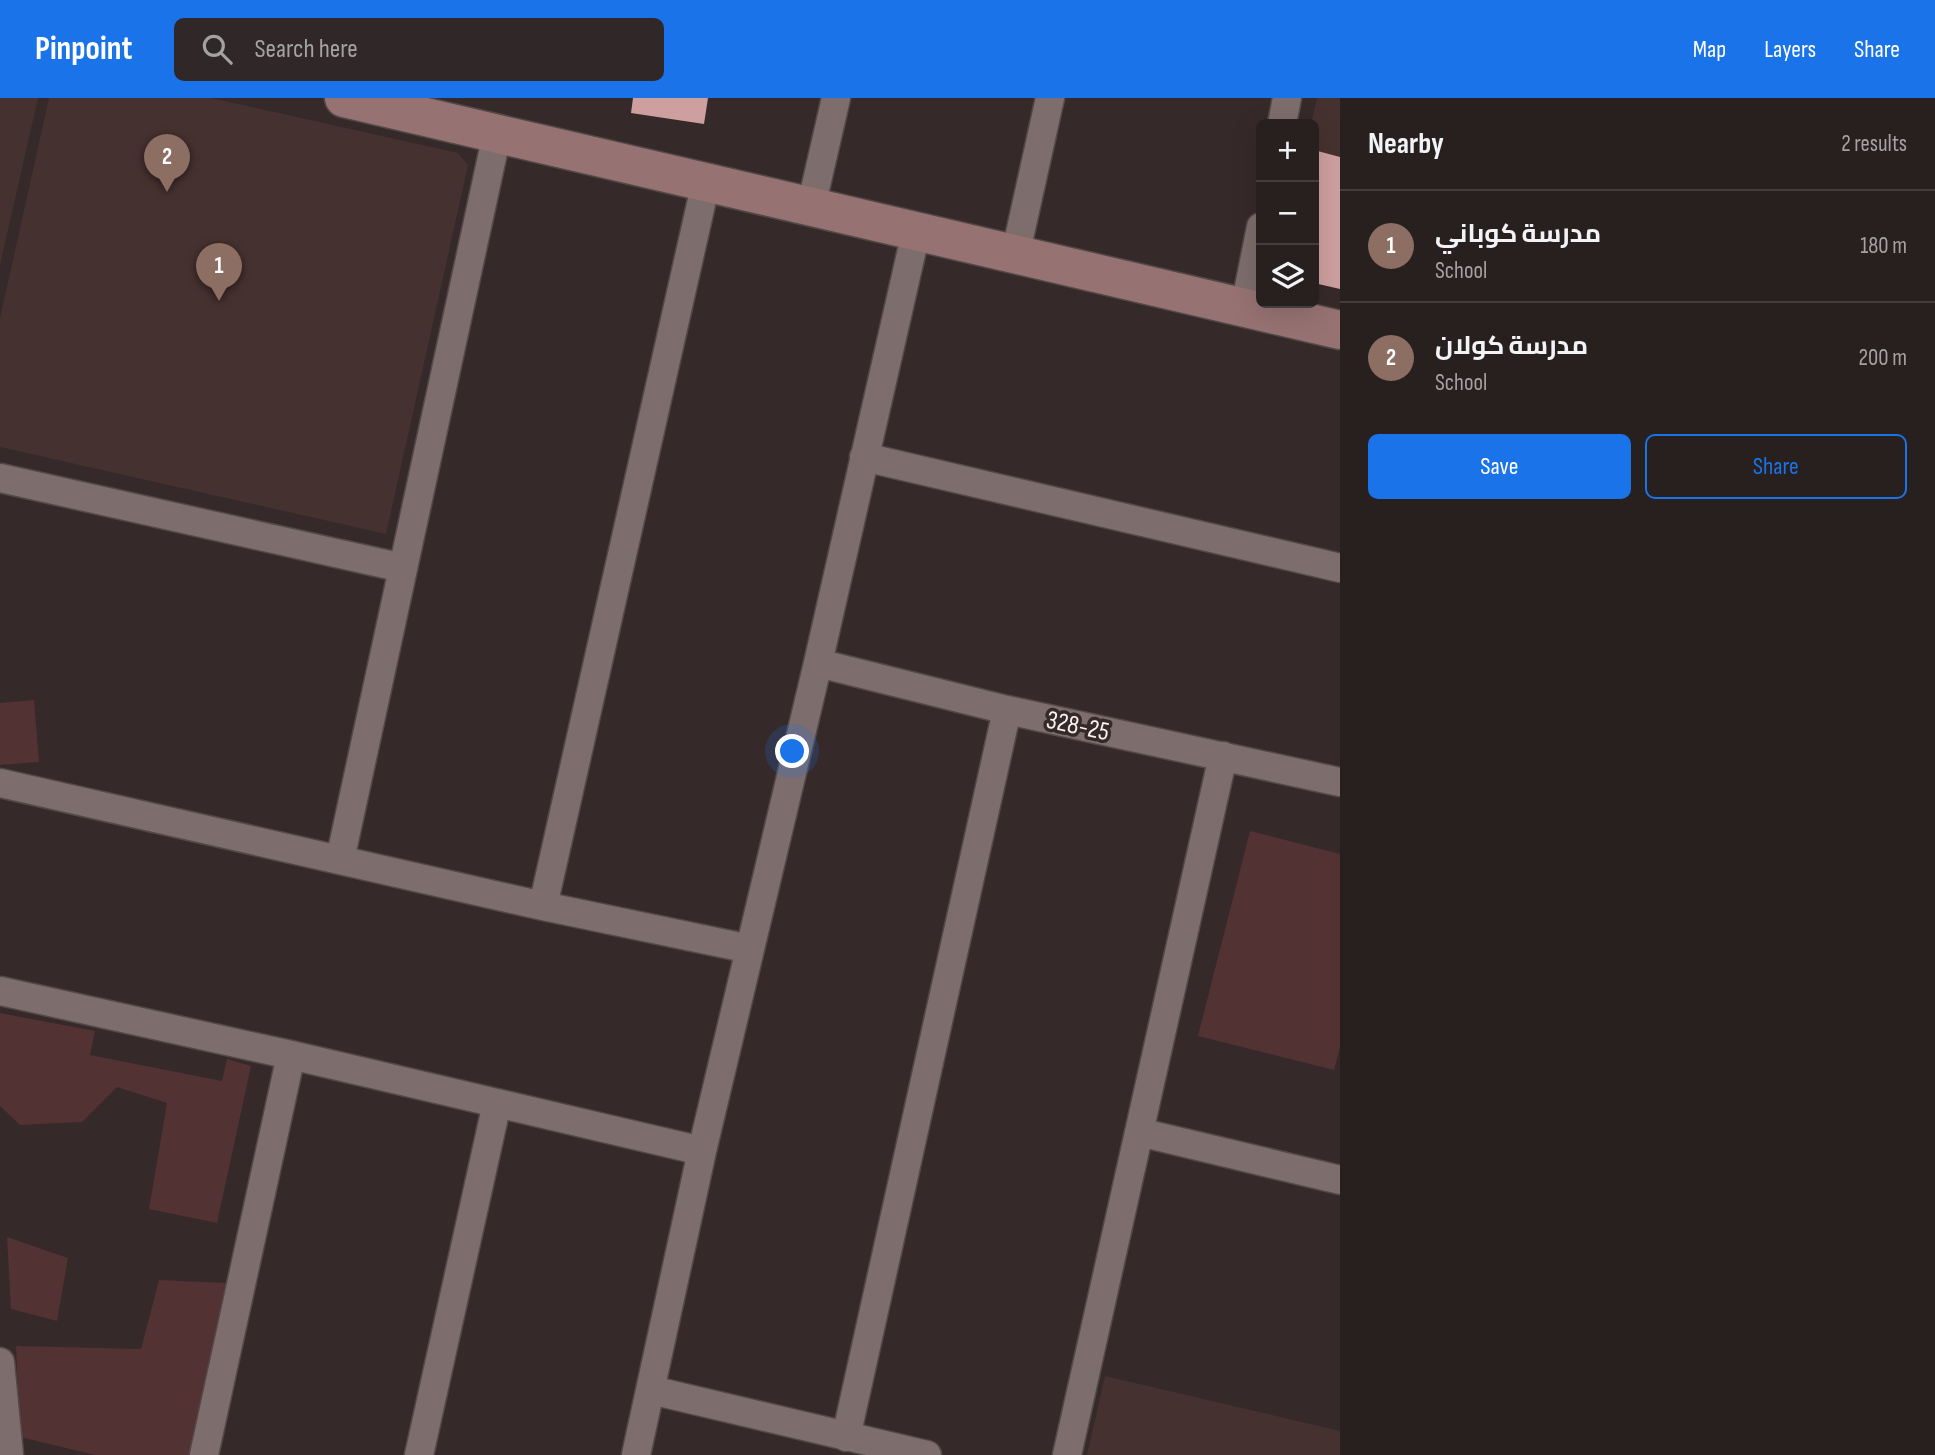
<!DOCTYPE html>
<html lang="en">
<head>
<meta charset="utf-8">
<style>
  body { margin:0; font-family:"Sofia Sans Condensed",Cairo,sans-serif; background:#302728; color:#f1f3f6 }
  .controls { position:absolute; right:21px; top:21px; display:grid; overflow:hidden; border-radius:10px; box-shadow:0 7px 28px #0002 }
  .controls button { width:63px; height:63px; display:grid; place-items:center; padding:0; border:0; border-bottom:2px solid #443d3d; background:#281f1f; color:#f1f3f6; font:35px sans-serif }
  .you { position:absolute; left:793px; top:654px; width:24px; height:24px; margin:-18px; border:5px solid #fff; border-radius:50%; background:#1a73e8; box-shadow:0 0 0 10px #1a73e833 }
  .badge { display:grid; place-items:center; width:46px; height:46px; border-radius:50%; background:#1a73e8; color:#fff; font-size:23px; font-weight:700 }
  .pin { position:absolute; translate:-50% -58px; filter:drop-shadow(0 2px 4px #0008) }
  .pin::after { content:''; position:absolute; top:37px; width:24px; height:21px; background:inherit; clip-path:polygon(0 0,100% 0,50% 100%) }
  .list { margin:0; padding:0; list-style:none }
  h2 { display:flex; justify-content:space-between; align-items:center; height:91px; margin:0; padding:0 28px; font-size:30px }
  h2 small { font-size:23px; font-weight:400; color:#a5a2a4 }
  .list li { display:grid; grid-template-columns:46px 1fr auto; gap:21px; align-items:center; box-sizing:border-box; height:112px; padding:0 28px; border-top:2px solid #443d3d }
  .list b { display:block; font-size:26px; white-space:nowrap }
  .list p { margin:0; font-size:23px; white-space:nowrap; color:#a5a2a4 }
  .list em { font-size:23px; font-style:normal; color:#a5a2a4 }
  .actions { display:flex; gap:14px; padding:21px 28px }
  .actions a { flex:1; padding:16px 0; border:2px solid #1a73e8; border-radius:10px; text-align:center; font-size:24px; color:#1a73e8 }
  .actions .main { background:#1a73e8; color:#fff }
  .icon { flex:none; width:38px; height:38px; fill:none; stroke:currentColor; stroke-width:2; stroke-linecap:round; stroke-linejoin:round }
  .map { position:relative; flex:none; width:1340px; height:1357px; overflow:hidden }
  header { display:flex; align-items:center; gap:42px; box-sizing:border-box; height:98px; padding:0 35px; background:#1a73e8; color:#fff }
  header strong { font-size:33px }
  nav { display:flex; gap:38px; margin-inline-start:auto; font-size:24px }
  .search { width:490px; height:63px; background:#302728; display:flex; align-items:center; gap:18px; box-sizing:border-box; padding:0 24px; border-radius:10px; color:#a5a2a4; font-size:26px }
  main { display:flex }
  aside { flex:1; background:#281f1f }
  .map>svg:first-child { display:block }
  .built { fill:#453130 }
  .green { fill:#523232 }
  .building { fill:#cda09f }
  .lines { fill:none; stroke-linecap:round; stroke-linejoin:round }
  .street-casing { stroke:#524847; stroke-width:31 }
  .secondary-casing { stroke:#524847; stroke-width:41 }
  .street { stroke:#7d6d6c; stroke-width:28 }
  .secondary { stroke:#967372; stroke-width:38 }
  .labels { text-anchor:middle; stroke-width:7; stroke-linejoin:round; paint-order:stroke }
  .street-label { font-size:26px; fill:#faf1f1; stroke:#362929 }
</style>
</head>
<body>
<header>
<strong>Pinpoint</strong>
<div class="search"><svg class="icon" aria-label="search" viewBox="0 0 24 24"><circle cx="10" cy="10" r="6"/><path d="M15 15l6 6"/></svg>Search here</div>
<nav><a>Map</a><a>Layers</a><a>Share</a></nav>
</header>
<main>
<div class="map">
<svg width="1340" height="1357" viewBox="0 0 1340 1357">
  <rect width="100%" height="100%" fill="#362929"/>
  <path class="built" d="M 0,0 L 38,0 L 0,167 Z
    M 49,0 L 211,0 L 458,55 L 468,67 L 386,436 L 0,349 L 0,220 Z
    M 1317,0 L 1340,0 L 1340,59 L 1314,52 L 1314,26 L 1311,26 Z
    M 1105,1278 L 1340,1333 L 1340,1357 L 1087,1357 Z"/>
  <path class="green" d="M 34,602 L 39,664 L 0,667 L 0,605 Z
    M 1250,733 L 1340,756 L 1340,949 L 1334,972 L 1198,938 Z
    M 0,915 L 95,933 L 90,957 L 222,983 L 227,961 L 251,968 L 217,1125 L 149,1111 L 167,1005 L 117,989 L 82,1024 L 20,1027 L 0,1008 Z
    M 7,1139 L 68,1160 L 57,1223 L 11,1211 Z
    M 159,1182 L 226,1185 L 190,1357 L 95,1357 L 20,1339 L 16,1248 L 141,1251 Z"/>
  <path class="building" d="M 633,0 L 708,0 L 704,26 L 631,15 Z
    M 1314,52 L 1340,59 L 1340,191 L 1314,185 Z"/>
  <g class="lines">
    <defs>
      <path id="street" d="M 1282,26 L 1287,0
        M 811,109 L 836,0
        M 1015,158 L 1050,0
        M 1245,209 L 1261,129
        M 864,359 L 1340,470
        M 0,380 L 403,470
        M 818,565 L 1007,612 L 1340,684
        M 0,685 L 543,808 L 750,851
        M 340,762 L 497,36
        M 543,808 L 706,84
        M 0,893 L 291,957 L 702,1053
        M 1139,1034 L 1340,1082
        M 0,1264 L 9,1356
        M 651,1292 L 927,1357
        M 846,1339 L 1007,612
        M 204,1357 L 291,957
        M 419,1357 L 497,1005
        M 636,1357 L 702,1053 L 818,565 L 916,134
        M 1067,1357 L 1223,658"/>
      <path id="secondary" d="M 344,0 L 1340,232"/>
    </defs>
    <use href="#street" class="street-casing"/>
    <use href="#secondary" class="secondary-casing"/>
    <use href="#street" class="street"/>
    <use href="#secondary" class="secondary"/>
  </g>
  <g class="labels">
    <g class="street-label">
      <text transform="translate(1078 627) rotate(12)" y="9">328-25</text>
    </g>
  </g>
</svg>
<div class="controls">
<button>+</button>
<button>−</button>
<button><svg class="icon" aria-label="layers" viewBox="0 0 24 24"><path d="M12 4l9 5-9 5-9-5zM3 14l9 5 9-5"/></svg></button>
</div>
<div class="you"></div>
<div class="pin badge" style="left:219px;top:203px;background:#8d6e63">1</div>
<div class="pin badge" style="left:167px;top:94px;background:#8d6e63">2</div>
</div>
<aside>
<h2>Nearby<small>2 results</small></h2>
<ul class="list">
<li><span class="badge" style="background:#8d6e63">1</span><div><b>مدرسة كوباني</b><p>School</p></div><em>180 m</em></li>
<li><span class="badge" style="background:#8d6e63">2</span><div><b>مدرسة كولان</b><p>School</p></div><em>200 m</em></li>
</ul>
<div class="actions"><a class="main">Save</a><a>Share</a></div>
</aside>
</main>
</body>
</html>
